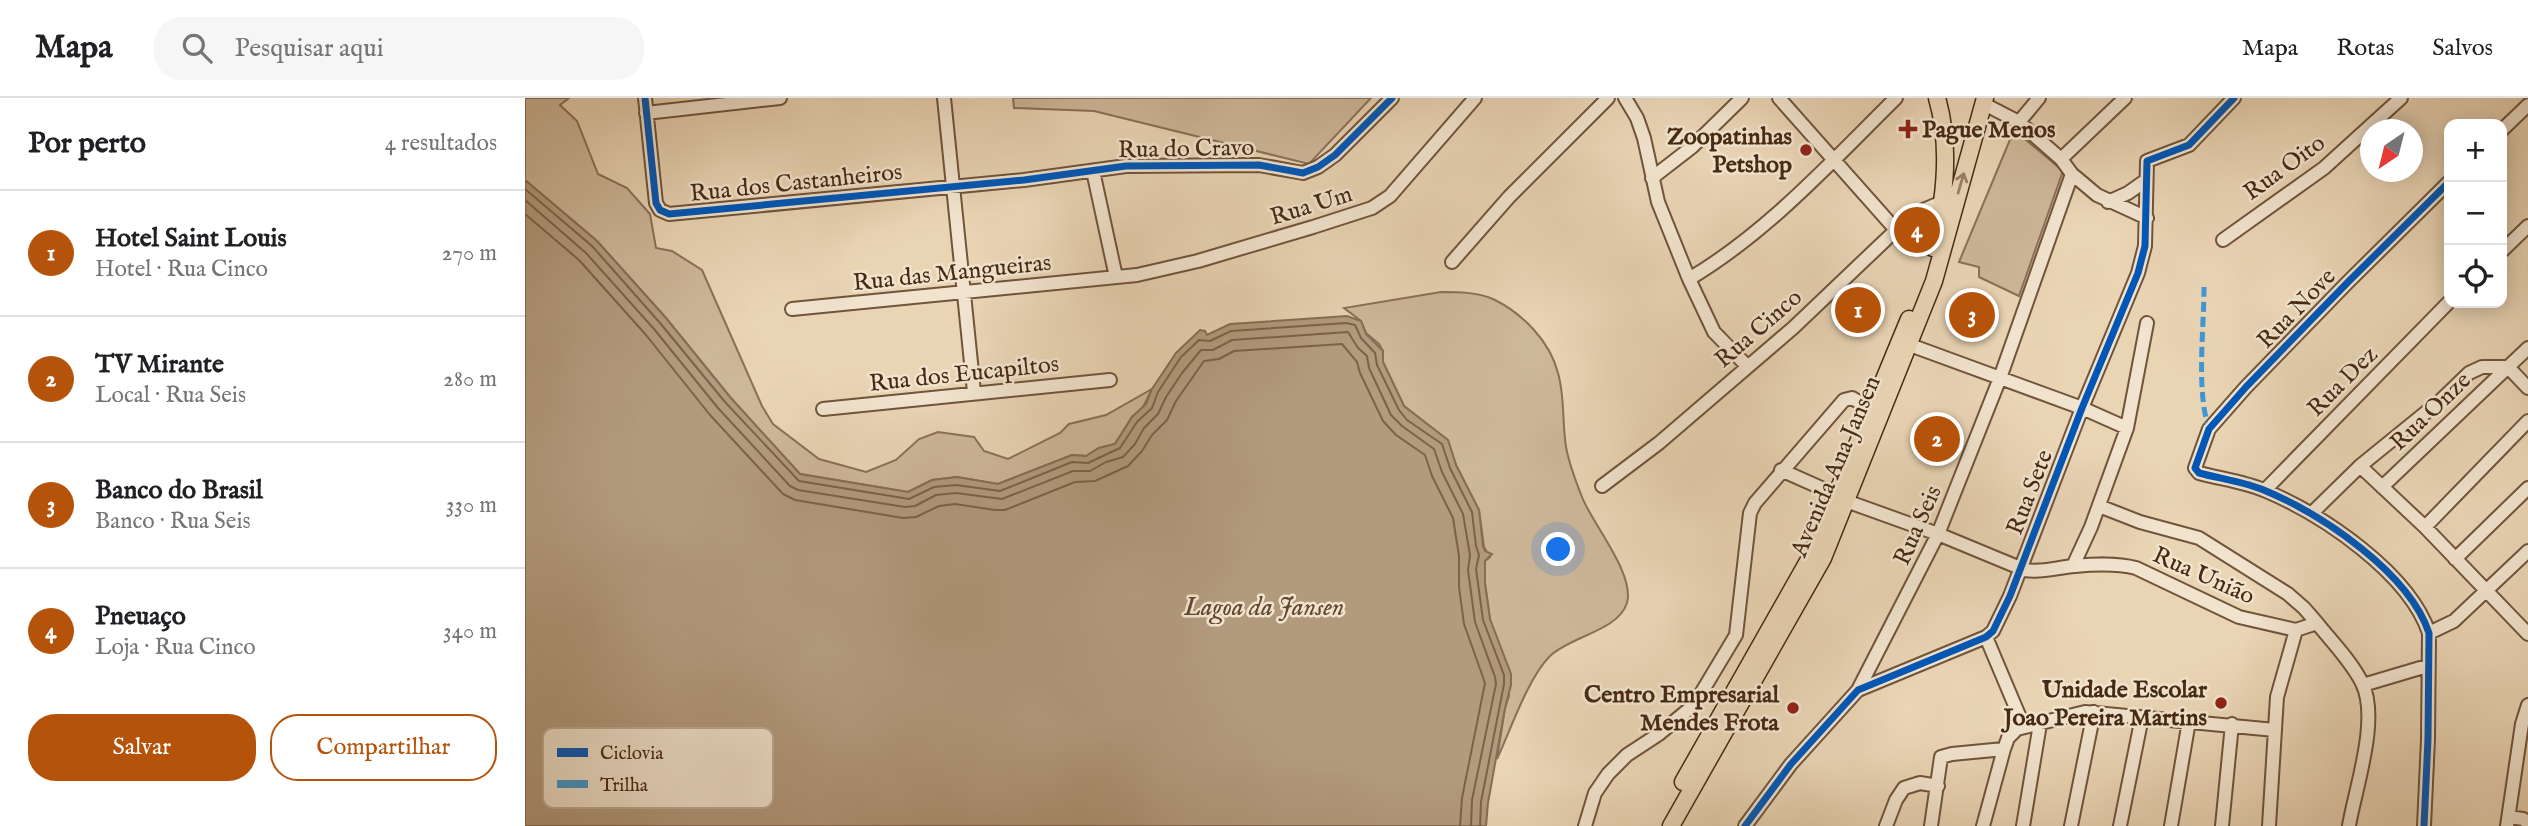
<!DOCTYPE html>
<html lang="pt">
<head>
<meta charset="utf-8">
<style>
  body { margin:0; font-family:"IM FELL English",serif; background:#f6f6f6; color:#202124 }
  .controls { position:absolute; right:21px; top:21px; display:grid; overflow:hidden; border-radius:14px; box-shadow:0 4px 18px #0003 }
  .controls button { width:63px; height:63px; display:grid; place-items:center; padding:0; border:0; border-bottom:2px solid #e0e0e0; background:#fff; color:#202124; font:35px sans-serif }
  .compass { position:absolute; left:1835px; top:21px; width:63px; height:63px; border-radius:50%; background:#fff; box-shadow:0 4px 18px #0003; rotate:215deg }
  .you { position:absolute; left:1034px; top:452px; width:24px; height:24px; margin:-18px; border:5px solid #fff; border-radius:50%; background:#1a73e8; box-shadow:0 0 0 10px #1a73e833 }
  .badge { display:grid; place-items:center; width:46px; height:46px; border-radius:50%; background:#b45309; color:#fff; font-size:23px; font-weight:700 }
  .pin { position:absolute; translate:-50% -50%; border:4px solid #fff; box-shadow:0 2px 7px #0006 }
  .list { margin:0; padding:0; list-style:none }
  h2 { display:flex; justify-content:space-between; align-items:center; height:91px; margin:0; padding:0 28px; font-size:30px }
  h2 small { font-size:23px; font-weight:400; color:#757577 }
  .list li { display:grid; grid-template-columns:46px 1fr auto; gap:21px; align-items:center; box-sizing:border-box; height:126px; padding:0 28px; border-top:2px solid #e0e0e0 }
  .list b { display:block; font-size:26px; white-space:nowrap }
  .list p { margin:0; font-size:23px; white-space:nowrap; color:#757577 }
  .list em { font-size:23px; font-style:normal; color:#757577 }
  .actions { display:flex; gap:14px; padding:21px 28px }
  .actions a { flex:1; padding:16px 0; border:2px solid #b45309; border-radius:28px; text-align:center; font-size:24px; color:#b45309 }
  .actions .main { background:#b45309; color:#fff }
  .icon { flex:none; width:38px; height:38px; fill:none; stroke:currentColor; stroke-width:2; stroke-linecap:round; stroke-linejoin:round }
  .map { position:relative; flex:none; width:2003px; height:728px; overflow:hidden }
  header { display:flex; align-items:center; gap:42px; box-sizing:border-box; height:98px; padding:0 35px; background:#fff; border-bottom:2px solid #e0e0e0 }
  header strong { font-size:33px }
  nav { display:flex; gap:38px; margin-inline-start:auto; font-size:24px }
  .search { width:490px; height:63px; background:#f6f6f6; display:flex; align-items:center; gap:18px; box-sizing:border-box; padding:0 24px; border-radius:28px; color:#757577; font-size:26px }
  main { display:flex }
  aside { flex:1; background:#fff }
  .map>svg:first-child { display:block }
  .green { fill:#cdb799; stroke:#8a7056; stroke-width:2 }
  .water { fill:#b29a7d; stroke:#876d53; stroke-width:2 }
  .lines { fill:none; stroke-linecap:round; stroke-linejoin:round }
  .shore { stroke:#7c6248; stroke-width:2 }
  .minor-casing { stroke:#70543b; stroke-width:16 }
  .major-casing { stroke:#472a13; stroke-width:19 }
  .minor { stroke:#f1e3ce; stroke-width:12 }
  .major { stroke:#e9d4b4; stroke-width:16 }
  .quiet { stroke:#4096d3; stroke-width:5; stroke-dasharray:10 5; stroke-linecap:butt }
  .cycleway-casing { stroke:#f1e3ce; stroke-width:11 }
  .cycleway { stroke:#0057b8; stroke-width:7 }
  .oneway { stroke:#987f64 }
  .poi-dot { fill:#8f2418; stroke:#f1e3ce; stroke-width:2.5 }
  .labels { text-anchor:middle; stroke-width:5; stroke-linejoin:round; paint-order:stroke }
  .poi-label { font-size:24px; font-weight:bold; fill:#472a13; stroke:#f1e3ce; text-anchor:end }
  .street-label { font-size:24px; fill:#472a13; stroke:#f1e3ce }
  .water-label { font-size:26px; font-style:italic; fill:#62462e; stroke:#f1e3ce }
  .key { fill:#f1e3ce; stroke:#beac96; stroke-width:2 }
  .key-label { font-size:19px; fill:#472a13 }
</style>
</head>
<body>
<header>
<strong>Mapa</strong>
<div class="search"><svg class="icon" aria-label="search" viewBox="0 0 24 24"><circle cx="10" cy="10" r="6"/><path d="M15 15l6 6"/></svg>Pesquisar aqui</div>
<nav><a>Mapa</a><a>Rotas</a><a>Salvos</a></nav>
</header>
<main>
<aside>
<h2>Por perto<small>4 resultados</small></h2>
<ul class="list">
<li><span class="badge">1</span><div><b>Hotel Saint Louis</b><p>Hotel · Rua Cinco</p></div><em>270 m</em></li>
<li><span class="badge">2</span><div><b>TV Mirante</b><p>Local · Rua Seis</p></div><em>280 m</em></li>
<li><span class="badge">3</span><div><b>Banco do Brasil</b><p>Banco · Rua Seis</p></div><em>330 m</em></li>
<li><span class="badge">4</span><div><b>Pneuaço</b><p>Loja · Rua Cinco</p></div><em>340 m</em></li>
</ul>
<div class="actions"><a class="main">Salvar</a><a>Compartilhar</a></div>
</aside>
<div class="map">
<svg width="2003" height="728" viewBox="0 0 2003 728">
  <rect width="100%" height="100%" fill="#e9d4b4"/>
  <filter id="stains"><feTurbulence type="fractalNoise" baseFrequency=".00286" numOctaves="4"/><feColorMatrix values="0 0 0 0 .2 0 0 0 0 .09 0 0 0 0 .02 0 0 0 .5 -.17"/></filter>
  <radialGradient id="worn" r=".72"><stop offset=".6" stop-color="#630" stop-opacity="0"/><stop offset="1" stop-color="#630" stop-opacity=".3"/></radialGradient>
  <path class="green" d="M 0,0 L 44,0 L 35,7 L 52,23 L 73,76 L 102,90 L 125,116 L 131,150 L 147,153 L 177,172 L 237,308 L 248,326 L 294,361 L 341,374 L 371,362 L 394,341 L 413,334 L 449,339 L 459,353 L 483,361 L 535,335 L 544,326 L 581,317 L 627,291 L 617,311 L 607,319 L 590,346 L 574,350 L 561,358 L 547,357 L 473,386 L 432,379 L 407,382 L 383,394 L 275,376 L 205,299 L 141,220 L 72,143 L 0,82 Z
    M 488,0 L 846,0 L 784,66 L 569,13 L 489,10 Z
    M 1489,32 L 1538,73 L 1494,198 L 1454,179 L 1454,169 L 1434,164 Z
    M 916,194 C 933,194 952,194 968,201 C 997,215 1025,243 1033,275 C 1040,299 1037,324 1041,349 C 1044,365 1051,384 1057,399 C 1068,427 1110,476 1102,505 C 1093,533 1046,538 1025,558 C 1003,580 986,631 972,661 L 980,610 L 984,598 L 965,521 L 958,471 L 960,463 L 965,459 L 959,449 L 954,412 L 931,367 L 923,342 L 879,308 L 858,264 L 858,253 L 854,246 L 841,235 L 836,223 L 819,210 Z"/>
  <path class="water" d="M 0,82 L 72,143 L 141,220 L 205,299 L 275,376 L 383,394 L 407,382 L 432,379 L 473,386 L 547,357 L 561,358 L 574,350 L 590,346 L 607,319 L 621,306 L 627,291 L 651,255 L 675,232 L 680,233 L 682,237 L 705,226 L 822,218 L 836,223 L 841,236 L 858,253 L 858,264 L 879,308 L 923,342 L 931,367 L 954,412 L 958,448 L 960,453 L 967,456 L 960,463 L 960,486 L 965,521 L 986,576 L 986,587 L 980,610 L 963,705 L 961,728 L 0,728 Z"/>
  <g class="lines">
    <path class="shore" d="M 0,91 L 67,148 L 135,225 L 200,304 L 274,383 L 384,401 L 409,389 L 431,387 L 475,393 L 547,364 L 563,365 L 595,350 L 612,324 L 627,310 L 633,294 L 656,259 L 674,242 L 685,243 L 706,233 L 821,225 L 830,227 L 836,240 L 850,255 L 852,267 L 874,312 L 882,322 L 917,346 L 925,370 L 947,414 L 951,448 L 954,457 L 951,471 L 958,522 L 979,577 L 979,586 L 956,704 L 955,728
      M 0,102 L 61,155 L 129,231 L 193,310 L 265,388 L 273,392 L 380,409 L 390,408 L 411,397 L 431,395 L 477,401 L 548,373 L 565,373 L 581,364 L 598,359 L 610,346 L 619,330 L 633,316 L 641,299 L 657,275 L 676,252 L 688,252 L 707,242 L 823,234 L 833,250 L 842,258 L 844,270 L 866,317 L 877,328 L 909,351 L 917,374 L 938,416 L 945,457 L 943,472 L 950,524 L 970,579 L 971,586 L 947,702 L 946,728
      M 0,116 L 54,162 L 121,237 L 185,317 L 258,396 L 270,402 L 378,420 L 391,419 L 414,408 L 430,406 L 470,412 L 480,412 L 550,384 L 570,383 L 603,368 L 617,353 L 627,337 L 642,322 L 651,303 L 679,263 L 694,261 L 709,253 L 817,246 L 832,264 L 835,275 L 858,323 L 871,337 L 900,357 L 907,378 L 928,420 L 934,458 L 934,489 L 939,526 L 960,585 L 937,700 L 935,728"/>
    <defs>
      <path id="minor" d="M 120,0 L 131,105 L 135,112 L 144,116 L 499,82 L 601,68 L 734,67 L 778,75 L 793,69 L 810,57 L 867,0
        M 419,0 L 449,294
        M 1100,0 L 1112,20 L 1119,40 L 1133,104 L 1164,181 L 1189,234 L 1222,268
        M 1254,0 L 1371,132
        M 1459,6 L 1494,24 L 1536,61 L 1547,76 L 1572,97 L 1622,120
        M 121,15 L 255,0
        M 1494,24 L 1514,0
        M 1977,32 L 2003,7
        M 1536,61 L 1600,0
        M 568,73 L 591,179
        M 1127,80 L 1167,49 L 1217,0
        M 1583,104 L 1603,95 L 1620,83
        M 1698,142 L 1799,70 L 1876,0
        M 1977,153 L 2003,128
        M 927,164 L 984,99 L 1083,0
        M 1164,181 C 1243,134 1306,64 1371,0
        M 267,211 L 612,177 L 673,163 L 788,129 L 847,110 L 865,98 L 950,0
        M 1385,247 L 1557,310 L 1602,330
        M 1983,269 L 2003,290
        M 298,311 L 585,282
        M 1835,368 L 1900,429 L 2003,536
        M 1256,372 L 1312,397
        M 1077,388 L 1134,345 L 1268,230 L 1371,132 L 1398,112 L 1417,104
        M 1857,389 L 2003,250
        M 1740,392 L 1924,204
        M 1321,403 L 1413,436 L 1500,472 C 1518,475 1533,469 1550,468 C 1571,466 1591,465 1611,470 L 1714,519 L 1771,532 L 1792,525 C 1807,544 1827,564 1837,585 C 1855,621 1830,691 1824,728
        M 1574,408 L 1615,424 L 1674,440 L 1763,496 L 1779,510 L 1792,525
        M 1786,416 L 1835,368 L 1915,303 L 1944,275 L 1957,269 L 1983,269
        M 1900,429 L 2003,323
        M 1930,461 L 2003,390
        M 1548,468 L 1566,429 L 1602,330 L 1622,225
        M 1904,535 L 1929,523 L 2003,453
        M 1461,539 L 1499,629
        M 1838,587 L 1902,568
        M 1333,592 L 1413,436 L 1475,280 L 1547,76
        M 1984,719 L 1998,721 L 2003,725
        M 1060,728 L 1070,695 L 1083,676 L 1102,657 L 1134,636 L 1169,607 L 1211,537 L 1225,415 L 1230,405 L 1319,302 L 1327,300 L 1346,311
        M 1220,728 L 1266,666 L 1333,592 L 1461,539 L 1468,533 L 1485,498 L 1557,310 L 1613,175 L 1620,148 L 1622,63 L 1664,47 L 1709,0
        M 1361,728 L 1371,702 L 1379,690 L 1395,685 L 1413,688
        M 1406,728 L 1416,659 L 1427,656 L 1479,651 L 1483,640 L 1492,631 L 1560,614 L 1750,632
        M 1458,728 L 1479,651
        M 1498,728 L 1515,626
        M 1546,728 L 1569,614
        M 1595,728 L 1617,619
        M 1646,728 L 1664,623
        M 1697,728 L 1707,626
        M 1744,728 L 1752,599 L 1771,532
        M 1899,728 L 1903,641 L 1904,535 C 1884,475 1798,417 1741,393 C 1721,384 1696,381 1674,375 L 1670,370 L 1684,331 L 1721,289 L 1823,184 L 1924,84
        M 1982,728 L 1997,626 L 2003,607"/>
      <path id="major" d="M 1408,150 C 1420,102 1426,48 1412,0
        M 1158,684 L 1286,458 L 1384,221
        M 1146,728 L 1298,460 L 1409,183 L 1460,0"/>
    </defs>
    <use href="#minor" class="minor-casing"/>
    <use href="#major" class="major-casing"/>
    <use href="#minor" class="minor"/>
    <use href="#major" class="major"/>
    <path class="quiet" d="M 1679,189 C 1679,231 1671,293 1684,331"/>
    <defs>
      <path id="cycleway" d="M 120,0 L 131,105 L 135,112 L 144,116 L 499,82 L 601,68 L 734,67 L 778,75 L 793,69 L 810,57 L 867,0
        M 1220,728 L 1266,666 L 1333,592 L 1461,539 L 1468,533 L 1485,498 L 1557,310 L 1613,175 L 1620,148 L 1622,63 L 1664,47 L 1709,0
        M 1899,728 L 1903,641 L 1904,535 C 1884,475 1798,417 1741,393 C 1721,384 1696,381 1674,375 L 1670,370 L 1684,331 L 1721,289 L 1823,184 L 1924,84"/>
    </defs>
    <use href="#cycleway" class="cycleway-casing"/>
    <use href="#cycleway" class="cycleway"/>
  </g>
  <defs><path id="oneway-shaft" d="M-6 0H5M1.5-3L5.5 0L1.5 3" fill="none" stroke-width="1.6" stroke-linecap="round" stroke-linejoin="round" transform="scale(1.75)"/></defs>
  <use class="oneway" href="#oneway-shaft" transform="translate(1436 85) rotate(-74)"/>
  <g class="poi-dot">
    <path d="M1379.5 20.5h7v7h7v7h-7v7h-7v-7h-7v-7h7z"/>
    <circle cx="1281" cy="52" r="7"/>
    <circle cx="1696" cy="605" r="7"/>
    <circle cx="1268" cy="610" r="7"/>
  </g>
  <g class="labels">
    <g class="poi-label">
      <text x="1397" y="39" text-anchor="start">Pague Menos</text>
      <text x="1267" y="46">Zoopatinhas<tspan x="1267" dy="28">Petshop</tspan></text>
      <text x="1682" y="599">Unidade Escolar<tspan x="1682" dy="28">Joao Pereira Martins</tspan></text>
      <text x="1254" y="604">Centro Empresarial<tspan x="1254" dy="28">Mendes Frota</tspan></text>
    </g>
    <g class="street-label">
      <text transform="translate(661 50) rotate(-1)" y="8">Rua do Cravo</text>
      <text transform="translate(1759 69) rotate(-36)" y="8">Rua Oito</text>
      <text transform="translate(271 84) rotate(-6)" y="8">Rua dos Castanheiros</text>
      <text transform="translate(786 107) rotate(-17)" y="8">Rua Um</text>
      <text transform="translate(427 174) rotate(-6)" y="8">Rua das Mangueiras</text>
      <text transform="translate(1771 210) rotate(-46)" y="8">Rua Nove</text>
      <text transform="translate(1233 230) rotate(-41)" y="8">Rua Cinco</text>
      <text transform="translate(439 275) rotate(-6)" y="8">Rua dos Eucapiltos</text>
      <text transform="translate(1817 283) rotate(-45)" y="8">Rua Dez</text>
      <text transform="translate(1905 313) rotate(-44)" y="8">Rua Onze</text>
      <text transform="translate(1310 368) rotate(-67)" y="8">Avenida Ana Jansen</text>
      <text transform="translate(1504 394) rotate(-69)" y="8">Rua Sete</text>
      <text transform="translate(1392 427) rotate(-66)" y="8">Rua Seis</text>
      <text transform="translate(1679 477) rotate(24)" y="8">Rua União</text>
    </g>
    <g class="water-label">
      <text x="739" y="517">Lagoa da Jansen</text>
    </g>
  </g>
  <rect x="18" y="630" width="230" height="80" rx="10" class="key"/>
  <rect x="32" y="650" width="31" height="9" fill="#0057b8"/>
  <rect x="32" y="682" width="31" height="8" fill="#4096d3"/>
  <g class="key-label">
    <text x="75" y="661">Ciclovia</text>
    <text x="75" y="693">Trilha</text>
  </g>
  <rect width="100%" height="100%" filter="url(#stains)"/>
  <rect width="100%" height="100%" fill="url(#worn)"/>
</svg>
<div class="controls">
<button>+</button>
<button>−</button>
<button><svg class="icon" aria-label="locate" viewBox="0 0 24 24"><circle cx="12" cy="12" r="6"/><path d="M12 2v4M12 18v4M2 12h4M18 12h4"/></svg></button>
</div>
<svg class="compass" viewBox="-18 -18 36 36"><path d="M0-13l5 13h-10z" fill="#e53935"/><path d="M0 13l5-13h-10z" fill="#757577"/></svg>
<div class="you"></div>
<div class="pin badge" style="left:1333px;top:212px">1</div>
<div class="pin badge" style="left:1412px;top:341px">2</div>
<div class="pin badge" style="left:1447px;top:217px">3</div>
<div class="pin badge" style="left:1392px;top:132px">4</div>
</div>
</main>
</body>
</html>
